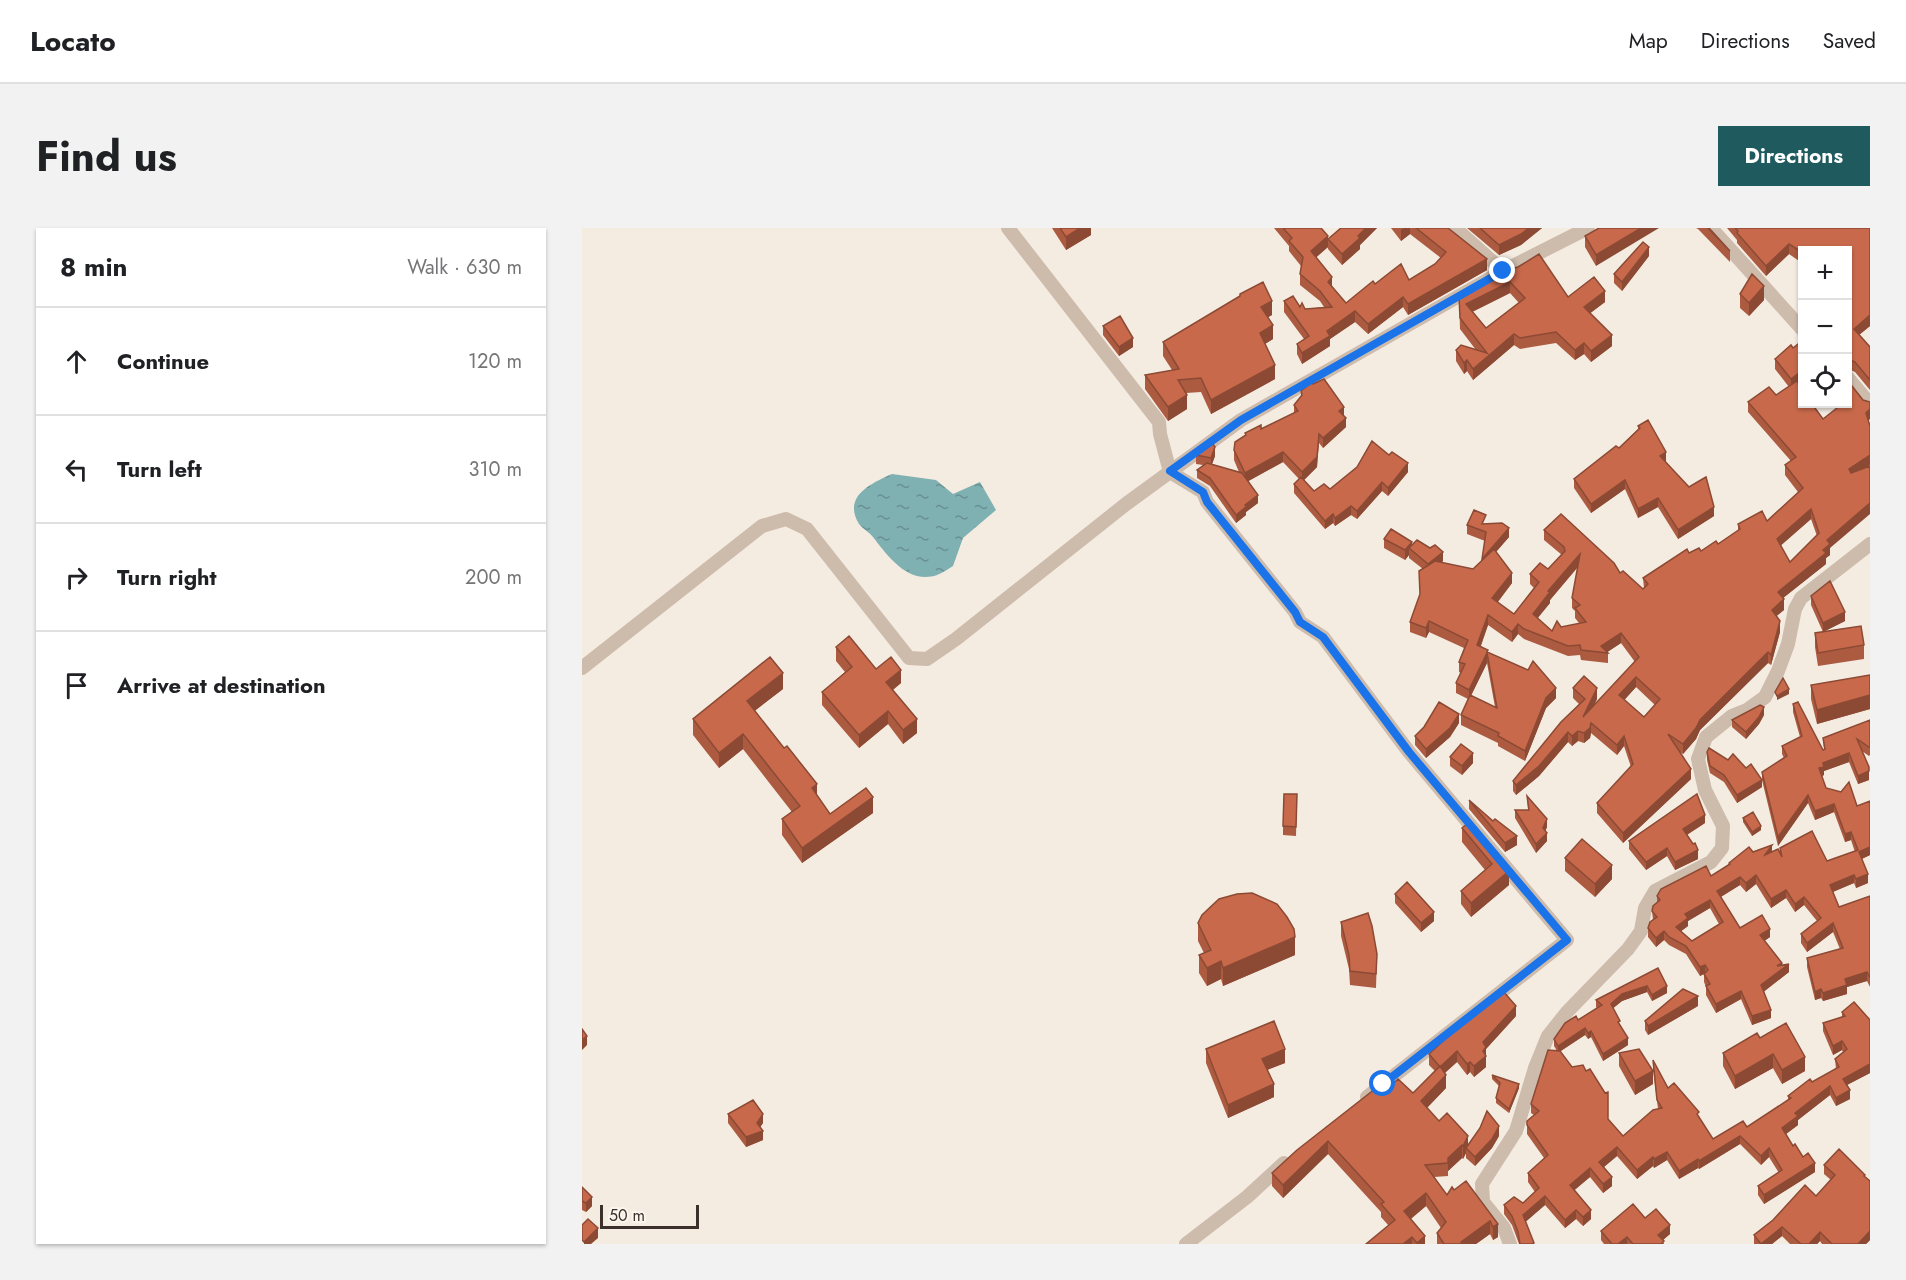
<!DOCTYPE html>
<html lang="en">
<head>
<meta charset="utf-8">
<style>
  body { margin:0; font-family:Jost,sans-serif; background:#f2f2f2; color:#202124 }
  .controls { position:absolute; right:18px; top:18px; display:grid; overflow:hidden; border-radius:0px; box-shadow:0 2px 4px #0004 }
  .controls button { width:54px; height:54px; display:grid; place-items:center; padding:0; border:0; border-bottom:2px solid #e0e0e0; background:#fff; color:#202124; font:30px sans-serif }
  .scale { position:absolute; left:18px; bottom:15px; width:99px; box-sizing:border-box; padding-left:6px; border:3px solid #3b302b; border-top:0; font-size:16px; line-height:21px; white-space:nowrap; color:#3b302b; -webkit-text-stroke:4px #fbf5ee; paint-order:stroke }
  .stop { position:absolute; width:18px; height:18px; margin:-14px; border:4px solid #1a73e8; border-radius:50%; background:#fff }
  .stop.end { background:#1a73e8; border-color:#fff; box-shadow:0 2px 6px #0008 }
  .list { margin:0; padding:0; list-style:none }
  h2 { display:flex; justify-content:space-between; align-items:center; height:78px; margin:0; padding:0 24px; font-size:26px }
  h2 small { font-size:20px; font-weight:400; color:#757577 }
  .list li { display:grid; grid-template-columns:39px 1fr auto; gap:18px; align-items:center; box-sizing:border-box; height:108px; padding:0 24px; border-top:2px solid #e0e0e0 }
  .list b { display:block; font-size:22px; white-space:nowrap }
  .list em { font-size:20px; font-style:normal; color:#757577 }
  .icon { flex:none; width:33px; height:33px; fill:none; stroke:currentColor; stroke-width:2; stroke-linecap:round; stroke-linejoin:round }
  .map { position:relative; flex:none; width:1288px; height:1016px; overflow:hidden; border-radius:0px }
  header { display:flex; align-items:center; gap:36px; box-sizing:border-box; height:84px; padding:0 30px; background:#fff; border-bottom:2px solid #e0e0e0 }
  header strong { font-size:28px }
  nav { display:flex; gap:33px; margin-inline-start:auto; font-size:21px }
  .intro { display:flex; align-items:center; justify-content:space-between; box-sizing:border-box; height:144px; padding:0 36px }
  h1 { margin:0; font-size:42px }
  .button { padding:15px 27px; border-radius:0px; background:#1f5a5e; color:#fff; font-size:21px; font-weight:700 }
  main { display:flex; gap:36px; padding:0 36px }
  aside { flex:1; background:#fff; border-radius:0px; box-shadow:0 2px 4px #0004 }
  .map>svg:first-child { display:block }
  .water { fill:url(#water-ripples) }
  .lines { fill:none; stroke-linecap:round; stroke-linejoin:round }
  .minor { stroke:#cdbbac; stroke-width:14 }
  .wall { fill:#ac5a40; fill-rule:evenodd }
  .shaded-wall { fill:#8c4a34 }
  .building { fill:#c8694b; stroke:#8c4a34; stroke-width:1.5; fill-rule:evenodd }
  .route { stroke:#1a73e8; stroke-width:8 }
</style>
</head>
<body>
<header>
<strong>Locato</strong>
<nav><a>Map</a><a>Directions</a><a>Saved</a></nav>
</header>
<div class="intro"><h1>Find us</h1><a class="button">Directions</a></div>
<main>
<aside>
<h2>8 min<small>Walk · 630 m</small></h2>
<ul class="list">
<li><svg class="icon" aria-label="ahead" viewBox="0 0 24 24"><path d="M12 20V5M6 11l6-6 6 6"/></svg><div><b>Continue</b></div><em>120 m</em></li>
<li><svg class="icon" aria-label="left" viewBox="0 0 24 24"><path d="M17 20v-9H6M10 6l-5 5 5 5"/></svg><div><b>Turn left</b></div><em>310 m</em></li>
<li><svg class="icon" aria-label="right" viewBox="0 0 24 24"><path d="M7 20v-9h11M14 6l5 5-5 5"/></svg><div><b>Turn right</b></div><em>200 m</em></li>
<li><svg class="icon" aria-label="arrive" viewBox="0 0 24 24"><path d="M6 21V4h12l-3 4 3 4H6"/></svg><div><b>Arrive at destination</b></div></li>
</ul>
</aside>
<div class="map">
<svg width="1288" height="1016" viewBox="0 0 1288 1016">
  <defs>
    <pattern id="water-ripples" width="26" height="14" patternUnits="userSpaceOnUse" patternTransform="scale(1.5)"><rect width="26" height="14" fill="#7fb0b2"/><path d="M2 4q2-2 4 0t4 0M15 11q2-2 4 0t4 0" fill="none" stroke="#699091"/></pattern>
  </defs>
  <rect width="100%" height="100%" fill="#f4ebe1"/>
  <path class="water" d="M 310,246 L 354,252 L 371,266 L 398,254 L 414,282 L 381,310 L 371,338 C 366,341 360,345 355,347 C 326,357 305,327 291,309 C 287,304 281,301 277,296 C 260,268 290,255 310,246 Z"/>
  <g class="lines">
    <path class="minor" d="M 426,0 L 577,194 L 578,206 L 588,244 L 621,264 L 625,274 L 713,384 L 718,394 L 741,409 L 827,524 L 985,712 L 785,869
      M 873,0 L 921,43
      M 1129,0 L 1220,101
      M 1266,150 L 1288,176
      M 0,440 L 180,298 L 204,291 L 225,301 L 327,430 L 345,431 L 374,411 L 544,276 L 659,192 L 921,43 L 1006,0
      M 604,1016 L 665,969 L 702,935
      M 928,1016 L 922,1000 L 901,974 L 900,956 L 934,903 L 953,840 L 966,808 L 985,784 L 1046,721 L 1059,703 L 1063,680 L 1073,663 L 1129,634 L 1140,620 L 1141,598 L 1123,562 L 1116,531 L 1124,509 L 1150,488 L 1165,482 L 1183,469 L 1196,443 L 1206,416 L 1213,381 L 1219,370 L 1288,316"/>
  </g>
  <path class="wall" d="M 470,0 L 509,0 L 509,7 L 484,22 Z
    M 692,0 L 739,0 L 746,19 L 734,29 L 750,58 L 764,75 L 793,56 L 827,52 L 853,36 L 859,30 L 828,6 L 819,13 L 809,0 L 866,0 L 905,42 L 826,87 L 821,79 L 786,106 L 773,94 L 748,111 L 748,118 L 720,136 L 715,126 L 715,116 L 722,111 L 702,84 L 702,73 L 723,81 L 742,79 L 738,73 L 718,57 L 718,46 L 719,38 L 707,23 L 707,18 Z
    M 759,0 L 795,0 L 778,17 L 778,21 L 760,37 L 746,21 L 746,11 Z
    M 885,0 L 960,0 L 939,17 L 917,27 Z
    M 1017,0 L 1014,38 L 1003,19 L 1003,8 Z
    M 1114,0 L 1127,0 L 1148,23 L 1148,34 L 1116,1 Z
    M 1145,0 L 1288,0 L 1288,98 L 1277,107 L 1288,119 L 1288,162 L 1273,144 L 1266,141 L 1266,22 L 1221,22 L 1221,40 L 1220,35 L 1207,26 L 1184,48 L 1155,15 L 1155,12 Z
    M 1067,28 L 1040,63 L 1032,55 L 1032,46 Z
    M 919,44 L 986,69 L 1023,74 L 1008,85 L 1030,118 L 1009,134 L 1002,126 L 993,132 L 974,115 L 938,121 L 932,117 L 891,152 L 885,143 L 882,146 L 874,133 L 874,122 L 894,122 L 878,101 L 877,68 ZM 928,65 L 937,75 L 904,100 L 890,84 Z
    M 658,66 L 690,87 L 686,89 L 691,111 L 683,116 L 693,151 L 629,186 L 619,164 L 604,165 L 605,181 L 586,193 L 563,161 L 563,147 L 590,142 L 581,128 L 581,114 L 658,68 Z
    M 1158,66 L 1182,72 L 1167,88 L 1158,80 Z
    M 521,98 L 551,119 L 537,128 L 521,107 Z
    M 1221,112 L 1221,152 L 1217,155 L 1241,191 L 1266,176 L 1266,153 L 1286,193 L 1288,198 L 1288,237 L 1285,239 L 1248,320 L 1248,327 L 1244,330 L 1244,336 L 1201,370 L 1202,382 L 1194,388 L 1198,404 L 1189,437 L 1186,435 L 1118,502 L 1114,511 L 1101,526 L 1098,524 L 1109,551 L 1041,615 L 1015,585 L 1015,575 L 1049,539 L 1042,518 L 1035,527 L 1009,505 L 1008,510 L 1002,515 L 996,513 L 990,518 L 986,514 L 957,548 L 934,567 L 931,563 L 931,553 L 997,476 L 991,470 L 991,460 L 1015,471 L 1012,477 L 1053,434 L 1039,415 L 1025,424 L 1026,425 L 1026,435 L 999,432 L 998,427 L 986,428 L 942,411 L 936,406 L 930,414 L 906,397 L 899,418 L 906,425 L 974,470 L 964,480 L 943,533 L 916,518 L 916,515 L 879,497 L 879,487 L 886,471 L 874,465 L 874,455 L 879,445 L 877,444 L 877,434 L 882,420 L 847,404 L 844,410 L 828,404 L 828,394 L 838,366 L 841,341 L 827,330 L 827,327 L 823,332 L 802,320 L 802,311 L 830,317 L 848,320 L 861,333 L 859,335 L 891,341 L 900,332 L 903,313 L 885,306 L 885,297 L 904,296 L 927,309 L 914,324 L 930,355 L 916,374 L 932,386 L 952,360 L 948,356 L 948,346 L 966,341 L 980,327 L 962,312 L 962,302 L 1038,345 L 1061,361 L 1062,360 L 1061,350 L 1107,325 L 1119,323 L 1136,316 L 1156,303 L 1156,296 L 1185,293 L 1216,264 L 1203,247 L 1203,237 L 1209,233 L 1166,184 L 1166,174 L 1194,167 L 1207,159 L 1193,141 L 1193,131 L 1211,120 ZM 1229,291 L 1235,308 L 1208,334 L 1199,317 ZM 996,339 L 990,370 L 990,380 L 993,383 L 993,390 L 997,395 L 970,403 L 955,390 L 968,375 L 968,372 ZM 905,435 L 913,479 L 889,467 ZM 1054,459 L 1073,477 L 1062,489 L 1042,472 Z
    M 719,163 L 762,188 L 764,199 L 741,220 L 737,215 L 735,239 L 722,252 L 732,263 L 748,261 L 826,244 L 806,268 L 800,263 L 775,291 L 769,287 L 753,298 L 751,295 L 743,301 L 712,265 L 712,256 L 717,251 L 701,234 L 666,253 L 676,275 L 664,284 L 664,287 L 654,295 L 628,258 L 615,250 L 615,242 L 621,237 L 614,236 L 614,227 L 633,228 L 630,236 L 657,244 L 652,232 L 652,222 L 663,208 L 663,205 L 679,201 L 712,185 L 712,177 L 719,169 Z
    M 1056,198 L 1084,233 L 1083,233 L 1132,288 L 1096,311 L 1076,279 L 1056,290 L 1043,261 L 1009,285 L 992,260 L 992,251 L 1037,220 L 1056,201 Z
    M 1229,368 L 1263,393 L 1241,404 L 1229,377 Z
    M 1233,405 L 1282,417 L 1282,431 L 1236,438 L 1233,419 Z
    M 254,419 L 319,455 L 311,462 L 335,505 L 321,516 L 306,496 L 277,520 L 240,477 L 240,464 L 263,444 L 254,433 Z
    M 1288,447 L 1288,481 L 1235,496 L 1229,471 L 1229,457 Z
    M 201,461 L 173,482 L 248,586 L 291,585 L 220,635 L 200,607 L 200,591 L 210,584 L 161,521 L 137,540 L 111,507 L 111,491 Z
    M 1211,476 L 1241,522 L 1242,522 L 1241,510 L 1288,492 L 1288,527 L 1287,528 L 1280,523 L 1287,552 L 1276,556 L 1267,534 L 1242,543 L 1242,547 L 1240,548 L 1244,560 L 1275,578 L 1288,573 L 1288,627 L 1280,631 L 1286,655 L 1274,660 L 1272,655 L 1251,664 L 1257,679 L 1288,668 L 1288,759 L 1285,753 L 1265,759 L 1265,766 L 1241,773 L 1239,770 L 1233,772 L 1225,739 L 1225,730 L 1258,721 L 1251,704 L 1225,724 L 1219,715 L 1219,706 L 1235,693 L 1222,677 L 1213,684 L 1204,670 L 1189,680 L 1174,656 L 1164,664 L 1158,657 L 1139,669 L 1158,700 L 1188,709 L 1182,713 L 1200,737 L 1207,744 L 1182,763 L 1189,790 L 1170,797 L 1159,771 L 1134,785 L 1124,767 L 1124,759 L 1122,754 L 1122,746 L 1118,748 L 1104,726 L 1087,717 L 1082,712 L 1074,719 L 1066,709 L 1066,700 L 1071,692 L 1070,683 L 1075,674 L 1075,668 L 1129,648 L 1147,637 L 1147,635 L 1171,624 L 1190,623 L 1198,625 L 1198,620 L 1245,633 L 1273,624 L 1269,612 L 1263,614 L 1252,584 L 1233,592 L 1226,575 L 1196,618 L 1180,552 L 1180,544 L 1202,530 L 1200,526 L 1200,518 L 1218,509 L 1211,484 ZM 1128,680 L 1137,696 L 1110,713 L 1099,703 L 1106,698 L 1106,693 Z
    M 1182,487 L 1177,496 L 1164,511 L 1150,499 L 1150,492 Z
    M 877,495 L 868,509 L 844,530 L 833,517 L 833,508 Z
    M 1125,524 L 1180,559 L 1155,575 L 1142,554 L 1128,545 L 1125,532 Z
    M 868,529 L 891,535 L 880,547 L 868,538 Z
    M 715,566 L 714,608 L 701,607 L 701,598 Z
    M 945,568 L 965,599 L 963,603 L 965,613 L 954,625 L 933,590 L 933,582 L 946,582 Z
    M 887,572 L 935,617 L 923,624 L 887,581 Z
    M 1161,590 L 1179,602 L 1170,608 L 1161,594 Z
    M 1123,595 L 1105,607 L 1111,616 L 1116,631 L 1093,642 L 1085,628 L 1064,642 L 1047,621 L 1047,613 Z
    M 880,600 L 927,657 L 889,689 L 879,676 L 879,663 L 903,642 L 880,614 Z
    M 983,630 L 1030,651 L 1013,669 L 983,643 Z
    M 813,666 L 852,693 L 839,704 L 813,675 Z
    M 759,694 L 795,726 L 794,760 L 768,757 L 767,741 L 759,708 Z
    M 616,695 L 713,727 L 641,758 L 639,751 L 625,758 L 617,745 L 617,727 L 622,725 L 616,713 Z
    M 1076,740 L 1085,765 L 1070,773 L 1065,764 L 1040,773 L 1031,780 L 1046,817 L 1021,833 L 1009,809 L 1006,811 L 1003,807 L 978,823 L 1026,891 L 1041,908 L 1076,881 L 1071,841 L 1071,832 L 1086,860 L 1117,889 L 1131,911 L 1165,899 L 1206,872 L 1206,868 L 1254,841 L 1253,831 L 1261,824 L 1260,822 L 1251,827 L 1241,803 L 1241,795 L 1260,789 L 1260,784 L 1288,792 L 1288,845 L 1265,857 L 1268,871 L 1254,878 L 1248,867 L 1216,892 L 1216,897 L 1204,906 L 1211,918 L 1233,944 L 1182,976 L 1176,967 L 1176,958 L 1197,945 L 1187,929 L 1179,937 L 1158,916 L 1117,941 L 1116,940 L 1097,951 L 1085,932 L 1072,940 L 1071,938 L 1055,951 L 1035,928 L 1022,939 L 1030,958 L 1021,965 L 1008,949 L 992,962 L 1009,991 L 1001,998 L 994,991 L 983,1000 L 963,977 L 943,994 L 952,1016 L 937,1016 L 930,997 L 922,986 L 922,977 L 941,975 L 953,964 L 946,954 L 946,945 L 962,930 L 945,906 L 945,893 L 952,887 L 949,885 L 949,876 L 975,823 L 972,818 L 972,811 L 996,792 L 1015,780 L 1014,779 L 1014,772 Z
    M 1116,778 L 1066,807 L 1063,802 L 1063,793 Z
    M 934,788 L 904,821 L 904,839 L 892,849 L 888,844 L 885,847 L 875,834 L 863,845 L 864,860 L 845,880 L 857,893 L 886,917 L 917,908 L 910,920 L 893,938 L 884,930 L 884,925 L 881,931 L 880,930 L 866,943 L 866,948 L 852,949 L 865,967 L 872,962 L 916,996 L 916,1009 L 911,1012 L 908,1006 L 894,1016 L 855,1016 L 855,1005 L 859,1000 L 844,978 L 829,991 L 843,1016 L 784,1016 L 807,998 L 799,989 L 799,984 L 746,926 L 701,970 L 690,958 L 690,945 L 804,863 L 831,865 L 853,843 L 847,837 L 847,826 L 860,814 L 860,810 Z
    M 1178,810 L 1223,843 L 1200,856 L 1191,840 L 1153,861 L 1141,838 L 1141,825 Z
    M 624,821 L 703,835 L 685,842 L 692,869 L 646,890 L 624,835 Z
    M 1037,825 L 1071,856 L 1053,867 L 1037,838 Z
    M 910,847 L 937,860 L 927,885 L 914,875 L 914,870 L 917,858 L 910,851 Z
    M 146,886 L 181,895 L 178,899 L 181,912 L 164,919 L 146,895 Z
    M 1242,937 L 1283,949 L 1288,953 L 1288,1012 L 1284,1016 L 1240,1016 L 1238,1013 L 1235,1016 L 1208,1016 L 1200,1008 L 1190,1016 L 1172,1016 L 1172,1007 L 1234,968 L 1249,952 L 1242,946 Z
    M 0,959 L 10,978 L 4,984 L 0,982 Z
    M 1063,990 L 1088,1006 L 1081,1012 L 1082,1016 L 1022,1016 L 1019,1012 L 1019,1003 Z"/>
  <path class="shaded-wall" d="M 498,0 L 509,0 L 509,7 L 484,22 L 484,9 Z
    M 784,0 L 795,0 L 778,17 L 778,21 L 760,37 L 760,26 Z
    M 822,0 L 828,0 L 828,6 L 819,13 L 819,2 Z
    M 947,0 L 960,0 L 939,17 L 917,27 L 917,17 Z
    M 1059,0 L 1077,0 L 1014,38 L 1014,27 Z
    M 746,8 L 746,19 L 729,34 L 729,23 Z
    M 1207,16 L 1207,26 L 1184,48 L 1184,38 Z
    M 1067,19 L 1067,28 L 1040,63 L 1040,54 Z
    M 905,31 L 905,42 L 826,87 L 826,76 Z
    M 750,49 L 750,60 L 746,54 Z
    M 928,54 L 928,65 L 884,87 L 884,76 Z
    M 1182,58 L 1182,72 L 1167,88 L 1167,75 Z
    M 1023,63 L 1023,74 L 1002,90 L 1002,79 Z
    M 821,69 L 821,79 L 786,106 L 786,96 Z
    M 690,73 L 690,87 L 679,93 L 679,79 Z
    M 773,83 L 773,94 L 748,111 L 748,118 L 720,136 L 720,125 L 745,103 Z
    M 1288,87 L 1288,98 L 1272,111 L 1272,101 Z
    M 691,97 L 691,111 L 678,119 L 678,105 Z
    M 932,106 L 932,117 L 891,152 L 891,141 Z
    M 1030,107 L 1030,118 L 1009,134 L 1009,123 Z
    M 551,110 L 551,119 L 537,128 L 537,119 Z
    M 1002,115 L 1002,126 L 993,132 L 993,122 Z
    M 885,132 L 885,143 L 882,146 L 882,135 Z
    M 693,137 L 693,151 L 629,186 L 629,172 Z
    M 1221,142 L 1221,152 L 1209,161 L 1209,151 Z
    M 605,167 L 605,181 L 586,193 L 586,179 Z
    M 762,179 L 762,189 L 757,183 Z
    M 1288,181 L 1288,191 L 1284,195 L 1284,185 Z
    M 764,190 L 764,199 L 741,220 L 741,210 Z
    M 737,206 L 735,239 L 720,254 L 720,244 Z
    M 633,219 L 633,228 L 629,239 L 629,230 Z
    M 701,224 L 701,234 L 663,255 L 663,245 Z
    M 1084,224 L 1084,233 L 1078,236 L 1078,228 Z
    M 1288,227 L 1288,237 L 1267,251 L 1267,241 Z
    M 826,235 L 826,244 L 806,268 L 806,260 Z
    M 1043,252 L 1043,261 L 1009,285 L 1009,276 Z
    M 800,254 L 800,263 L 775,291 L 775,283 Z
    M 676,267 L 676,275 L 664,284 L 664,287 L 654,295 L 654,287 L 663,277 Z
    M 1076,270 L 1076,279 L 1056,290 L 1056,281 Z
    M 1288,275 L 1288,286 L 1248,320 L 1248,327 L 1244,330 L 1244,336 L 1196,374 L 1196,364 L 1241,322 L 1245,312 Z
    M 769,278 L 769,287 L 753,298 L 753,290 Z
    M 1132,279 L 1132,288 L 1096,311 L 1096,302 Z
    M 1229,281 L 1229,291 L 1195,321 L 1195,311 Z
    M 751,286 L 751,295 L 743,301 L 743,293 Z
    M 927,300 L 927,309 L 900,340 L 900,331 Z
    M 830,314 L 830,323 L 827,320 L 827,327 L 823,332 L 823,322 Z
    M 861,324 L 861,333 L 846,345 L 846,336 Z
    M 998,326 L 998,336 L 968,372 L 968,375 L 951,396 L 951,386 L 966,363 Z
    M 930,345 L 930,355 L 910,381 L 910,370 Z
    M 1202,371 L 1202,382 L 1190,392 L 1190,382 Z
    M 1263,384 L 1263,393 L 1241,404 L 1241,395 Z
    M 906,387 L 906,397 L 895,427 L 895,417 Z
    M 847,393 L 847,404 L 844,410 L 844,400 Z
    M 1198,393 L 1198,404 L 1189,437 L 1189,427 Z
    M 936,396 L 936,406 L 930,414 L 930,404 Z
    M 1039,405 L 1039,415 L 1024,425 L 1019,418 Z
    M 1186,424 L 1186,435 L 1118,502 L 1114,511 L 1101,526 L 1101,516 L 1118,492 Z
    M 905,425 L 905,435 L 887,472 L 887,462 Z
    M 319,442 L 319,455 L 304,467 L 304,454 Z
    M 201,445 L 201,461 L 165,489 L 165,473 Z
    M 1054,449 L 1054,459 L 1037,478 L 1037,467 Z
    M 974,460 L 974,470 L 964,480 L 943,533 L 943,523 L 964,470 Z
    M 1015,460 L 1015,471 L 1001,499 L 1001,489 Z
    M 1207,461 L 1207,466 L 1195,472 L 1195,468 Z
    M 1288,467 L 1288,481 L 1235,496 L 1235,482 Z
    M 1182,479 L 1182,487 L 1177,496 L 1164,511 L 1164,504 Z
    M 306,483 L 306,496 L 277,520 L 277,507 Z
    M 877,486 L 877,495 L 868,509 L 844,530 L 844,521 Z
    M 335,491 L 335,505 L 321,516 L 321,502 Z
    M 1009,495 L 1009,505 L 1008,510 L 1002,515 L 1002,505 Z
    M 996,503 L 996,513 L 990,518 L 990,508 Z
    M 986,504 L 986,514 L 957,548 L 934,567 L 934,557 Z
    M 161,506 L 161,521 L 137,540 L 137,525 Z
    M 1042,508 L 1042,518 L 1035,527 L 1035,517 Z
    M 891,525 L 891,535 L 880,547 L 880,538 Z
    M 1267,525 L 1267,534 L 1242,543 L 1242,547 L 1237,549 L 1237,540 L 1241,535 Z
    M 1109,541 L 1109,551 L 1041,615 L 1041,605 Z
    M 1287,543 L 1287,552 L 1276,556 L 1276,548 Z
    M 1180,552 L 1180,559 L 1155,575 L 1155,567 Z
    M 235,556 L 235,572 L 230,560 Z
    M 1226,567 L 1226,575 L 1196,618 L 1196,609 Z
    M 291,569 L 291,585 L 220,635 L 220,620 Z
    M 1252,576 L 1252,584 L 1233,592 L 1233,583 Z
    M 1123,587 L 1123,595 L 1101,609 L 1101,601 Z
    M 965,591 L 965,599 L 961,608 L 961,600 Z
    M 1179,598 L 1179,602 L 1170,608 L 1170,604 Z
    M 1269,604 L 1269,612 L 1263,614 L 1263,606 Z
    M 965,605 L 965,613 L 954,625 L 954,616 Z
    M 935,608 L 935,617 L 923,624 L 923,615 Z
    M 1190,617 L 1190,625 L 1183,627 Z
    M 1288,619 L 1288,627 L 1277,632 L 1277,624 Z
    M 1085,620 L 1085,628 L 1064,642 L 1064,634 Z
    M 1116,622 L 1116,631 L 1093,642 L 1093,634 Z
    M 1030,637 L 1030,651 L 1013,669 L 1013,656 Z
    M 927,643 L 927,657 L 889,689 L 889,675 Z
    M 1286,646 L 1286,655 L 1274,660 L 1274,651 Z
    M 1174,647 L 1174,656 L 1164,664 L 1164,655 Z
    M 1272,647 L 1272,655 L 1248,665 L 1248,657 Z
    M 1158,649 L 1158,657 L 1135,671 L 1135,663 Z
    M 1204,662 L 1204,670 L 1189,680 L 1189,671 Z
    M 1222,669 L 1222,677 L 1213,684 L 1213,676 Z
    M 1128,672 L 1128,680 L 1106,693 L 1106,698 L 1094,707 L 1094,699 L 1103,686 Z
    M 852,684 L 852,693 L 839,704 L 839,695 Z
    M 1251,695 L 1251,704 L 1225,724 L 1225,715 Z
    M 1188,701 L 1188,709 L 1178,716 L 1178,707 Z
    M 1082,703 L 1082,712 L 1074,719 L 1074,710 Z
    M 713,709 L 713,727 L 641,758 L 641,740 Z
    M 639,733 L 639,751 L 625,758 L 625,740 Z
    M 1200,735 L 1200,741 L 1207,736 L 1207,744 L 1179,766 L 1179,757 L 1195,738 Z
    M 1123,737 L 1123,745 L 1118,748 L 1118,739 Z
    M 1285,744 L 1285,753 L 1265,759 L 1265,766 L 1241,773 L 1241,765 L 1263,751 Z
    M 1065,758 L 1065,764 L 1040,773 L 1029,782 L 1029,776 L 1040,766 Z
    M 1085,758 L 1085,765 L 1070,773 L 1070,767 Z
    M 1239,761 L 1239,770 L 1233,772 L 1233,764 Z
    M 1159,763 L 1159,771 L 1134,785 L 1134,776 Z
    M 1116,768 L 1116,778 L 1066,807 L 1066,798 Z
    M 934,778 L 934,788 L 904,821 L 904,839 L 892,849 L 892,838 L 901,814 Z
    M 1189,782 L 1189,790 L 1170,797 L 1170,788 Z
    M 1003,800 L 1003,807 L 976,825 L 976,818 Z
    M 1009,803 L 1009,809 L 1006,811 L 1006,805 Z
    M 5,808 L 5,817 L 0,822 L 0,812 Z
    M 1046,810 L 1046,817 L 1021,833 L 1021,826 Z
    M 1260,813 L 1260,822 L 1251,827 L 1251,818 Z
    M 703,821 L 703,835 L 680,844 L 680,831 Z
    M 875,823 L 875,834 L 858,849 L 858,839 Z
    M 1191,826 L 1191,840 L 1153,861 L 1153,848 Z
    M 1223,829 L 1223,843 L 1200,856 L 1200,842 Z
    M 888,834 L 888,844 L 885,847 L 885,836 Z
    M 1288,836 L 1288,845 L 1261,859 L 1261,851 Z
    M 1071,843 L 1071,856 L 1053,867 L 1053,853 Z
    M 864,847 L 864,860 L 839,886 L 839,873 Z
    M 692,856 L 692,869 L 646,890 L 646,877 Z
    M 937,856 L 937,860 L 927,885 L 927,881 Z
    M 1248,858 L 1248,867 L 1216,892 L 1216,897 L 1200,909 L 1200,900 L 1213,885 Z
    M 1268,862 L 1268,871 L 1254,878 L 1254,870 Z
    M 181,886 L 181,895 L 175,904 L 175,895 Z
    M 917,898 L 917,908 L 910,920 L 893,938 L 893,929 Z
    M 181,903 L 181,912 L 164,919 L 164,909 Z
    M 886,908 L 886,922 L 884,920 L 884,925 L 881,931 L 881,918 Z
    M 1158,908 L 1158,916 L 1117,941 L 1117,933 Z
    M 746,913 L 746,926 L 701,970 L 701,957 Z
    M 880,917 L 880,930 L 866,943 L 866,930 Z
    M 1035,919 L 1035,928 L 1017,943 L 1017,934 Z
    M 1187,920 L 1187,929 L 1179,937 L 1179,928 Z
    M 1085,924 L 1085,932 L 1072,940 L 1072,931 Z
    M 1071,929 L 1071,938 L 1055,951 L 1055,942 Z
    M 1116,931 L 1116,940 L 1097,951 L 1097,943 Z
    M 1233,935 L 1233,944 L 1182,976 L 1182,967 Z
    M 1008,940 L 1008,949 L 988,966 L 988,957 Z
    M 1030,949 L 1030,958 L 1021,965 L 1021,956 Z
    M 844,965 L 844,978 L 822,996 L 822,983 Z
    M 963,968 L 963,977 L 941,996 L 941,987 Z
    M 10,969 L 10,978 L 4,984 L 4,975 Z
    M 994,982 L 994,991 L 983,1000 L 983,992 Z
    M 1009,982 L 1009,991 L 1001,998 L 1001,989 Z
    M 908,993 L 908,1006 L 894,1016 L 879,1016 L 879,1014 Z
    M 916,996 L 916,1009 L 911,1012 L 911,999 Z
    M 1088,997 L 1088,1006 L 1076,1016 L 1076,1007 Z
    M 1200,999 L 1200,1008 L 1190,1016 L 1179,1016 Z
    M 16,1000 L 16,1010 L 9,1016 L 2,1016 L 2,1014 Z
    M 1288,1003 L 1288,1012 L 1284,1016 L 1276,1016 Z
    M 1238,1004 L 1238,1013 L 1235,1016 L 1227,1016 Z
    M 843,1008 L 843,1016 L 835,1016 L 835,1015 Z
    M 830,1009 L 830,1016 L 821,1016 Z
    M 1045,1009 L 1045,1016 L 1036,1016 Z"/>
  <path class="building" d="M 478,0 L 498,0 L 484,9 Z
    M 701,0 L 739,0 L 746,8 L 729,23 L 750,49 L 746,54 L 764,75 L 791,53 L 793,56 L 819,36 L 827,52 L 853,36 L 864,24 L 834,0 L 866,0 L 905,31 L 826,76 L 821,69 L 786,96 L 773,83 L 745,103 L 748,108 L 720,125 L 715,116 L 727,108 L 702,73 L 711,68 L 718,79 L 720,75 L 723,81 L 750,79 L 738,63 L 718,46 L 721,29 L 707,13 L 710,10 Z
    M 759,0 L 784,0 L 776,8 L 778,10 L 760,26 L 746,11 Z
    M 898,0 L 947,0 L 939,6 L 917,17 Z
    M 1017,0 L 1059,0 L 1014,27 L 1003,8 Z
    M 1126,0 L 1127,0 L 1148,23 Z
    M 1153,0 L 1288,0 L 1288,87 L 1272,101 L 1288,119 L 1288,152 L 1273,134 L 1266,131 L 1266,22 L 1221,22 L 1221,25 L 1207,16 L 1184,38 L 1155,5 L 1156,3 Z
    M 1061,14 L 1067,19 L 1040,54 L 1032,46 Z
    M 957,26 L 986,69 L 1012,49 L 1023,63 L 1002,79 L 1030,107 L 1009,123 L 1002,115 L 993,122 L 974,104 L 938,110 L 932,106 L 891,141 L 885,132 L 882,135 L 874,122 L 879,117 L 905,125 L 878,90 L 877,68 L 919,44 L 936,39 ZM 928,54 L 943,70 L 904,100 L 884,76 Z
    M 1170,46 L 1182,58 L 1167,75 L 1158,66 Z
    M 681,54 L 690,73 L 679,79 L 691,97 L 678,105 L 693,137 L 629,172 L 619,150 L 596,152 L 605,167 L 586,179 L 563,147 L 597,141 L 581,114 L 658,68 L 658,66 Z
    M 538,88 L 551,110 L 537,119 L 521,98 Z
    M 1221,112 L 1221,142 L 1209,151 L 1193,131 L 1209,117 L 1211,120 Z
    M 742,151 L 762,179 L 757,183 L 764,190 L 741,210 L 737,206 L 735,229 L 720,244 L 701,224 L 663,245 L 652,222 L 653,214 L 664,207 L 663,205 L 679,197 L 679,201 L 716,183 L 712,177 L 720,167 L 719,163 L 730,154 L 731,156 Z
    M 1215,153 L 1221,161 L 1221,176 L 1230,176 L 1241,191 L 1260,176 L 1266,176 L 1266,171 L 1267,170 L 1266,167 L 1266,153 L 1281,172 L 1288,174 L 1288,181 L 1284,185 L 1288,198 L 1288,227 L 1267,241 L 1269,245 L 1288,238 L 1288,275 L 1245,312 L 1248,316 L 1241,322 L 1244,325 L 1196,364 L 1202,371 L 1190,382 L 1198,393 L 1189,427 L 1186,424 L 1118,492 L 1114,500 L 1101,516 L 1086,506 L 1109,541 L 1041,605 L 1015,575 L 1051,536 L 1042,508 L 1035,517 L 1009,495 L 1008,500 L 1002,505 L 996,503 L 990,508 L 986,504 L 957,538 L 934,557 L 931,553 L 979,494 L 1003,471 L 991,460 L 1002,448 L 1015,460 L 1001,489 L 1057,429 L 1039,405 L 1019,418 L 1026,425 L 999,422 L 998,417 L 986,418 L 942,401 L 936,396 L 930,404 L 906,387 L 895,417 L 906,422 L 905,424 L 946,442 L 951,433 L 974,460 L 964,470 L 943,523 L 916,508 L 917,505 L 879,487 L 888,467 L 915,480 L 905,425 L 887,462 L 874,455 L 883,436 L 877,434 L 886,412 L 847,393 L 844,400 L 828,394 L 838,366 L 837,343 L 853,333 L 891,341 L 912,321 L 930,345 L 910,370 L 932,386 L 957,354 L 948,346 L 958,335 L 966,341 L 983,323 L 982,319 L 962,302 L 979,286 L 1032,335 L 1038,345 L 1041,343 L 1061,361 L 1066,356 L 1061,350 L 1105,321 L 1107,325 L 1117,320 L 1119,323 L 1134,313 L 1136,316 L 1158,301 L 1156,296 L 1180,283 L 1185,293 L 1221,260 L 1203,237 L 1214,229 L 1166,174 L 1187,159 L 1194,167 ZM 1229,281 L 1237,305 L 1208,334 L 1195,311 ZM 998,326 L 990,370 L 998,377 L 993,380 L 1004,394 L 979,399 L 975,393 L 970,403 L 951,386 L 968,364 L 966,363 ZM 1054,449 L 1078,471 L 1062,489 L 1037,467 Z
    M 1066,192 L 1084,224 L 1078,228 L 1107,259 L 1124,249 L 1132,279 L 1096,302 L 1076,270 L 1056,281 L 1043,252 L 1009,276 L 992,251 L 1034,218 L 1037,220 L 1058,200 L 1056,198 Z
    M 790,213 L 807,227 L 810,224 L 826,235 L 806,260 L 800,254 L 775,283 L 769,278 L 753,290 L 751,286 L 743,293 L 712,256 L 719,249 L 732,263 L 742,256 L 748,261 L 775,239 Z
    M 630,215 L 633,219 L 629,230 L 614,227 Z
    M 625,235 L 660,245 L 676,267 L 663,277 L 664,279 L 654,287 L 628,250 L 615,242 Z
    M 892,282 L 904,287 L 900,296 L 920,295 L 927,300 L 900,331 L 904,304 L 885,297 Z
    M 809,301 L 830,314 L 823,322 L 802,311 Z
    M 835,312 L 848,320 L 853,317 L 861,324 L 846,336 L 827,320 Z
    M 1248,353 L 1263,384 L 1241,395 L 1229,368 Z
    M 1279,398 L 1282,417 L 1236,425 L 1233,405 Z
    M 267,408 L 294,441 L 309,429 L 319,442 L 304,454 L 335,491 L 321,502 L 306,483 L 277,507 L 240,464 L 270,439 L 254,419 Z
    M 188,429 L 201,445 L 165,473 L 202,520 L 205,518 L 235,556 L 230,560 L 248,586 L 284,560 L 291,569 L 220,620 L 200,591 L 218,578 L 161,506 L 137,525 L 111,491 Z
    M 1288,447 L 1288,467 L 1235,482 L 1229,457 Z
    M 1201,450 L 1207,461 L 1195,468 L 1193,464 Z
    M 857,474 L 877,486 L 868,500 L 844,521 L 833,508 L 842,499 Z
    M 1216,474 L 1241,522 L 1243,521 L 1241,510 L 1288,492 L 1288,519 L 1287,519 L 1275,511 L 1287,539 L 1287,543 L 1276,548 L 1267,525 L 1241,535 L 1242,539 L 1237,540 L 1244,560 L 1259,564 L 1267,554 L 1275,578 L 1288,573 L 1288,619 L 1277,624 L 1286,646 L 1274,651 L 1272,647 L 1248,657 L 1257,679 L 1288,668 L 1288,750 L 1285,744 L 1263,751 L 1265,757 L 1241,765 L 1239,761 L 1233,764 L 1225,730 L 1261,720 L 1251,695 L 1225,715 L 1219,706 L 1239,690 L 1222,669 L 1213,676 L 1204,662 L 1189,671 L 1174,647 L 1164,655 L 1158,649 L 1135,663 L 1158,700 L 1180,687 L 1188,701 L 1178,707 L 1200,735 L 1195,738 L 1207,736 L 1179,757 L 1189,782 L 1170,788 L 1159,763 L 1134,776 L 1124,758 L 1128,756 L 1122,746 L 1126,742 L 1123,737 L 1118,739 L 1104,718 L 1087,709 L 1082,703 L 1074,710 L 1066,700 L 1068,694 L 1075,689 L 1070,683 L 1071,678 L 1078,672 L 1075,668 L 1079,661 L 1124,638 L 1129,648 L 1148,636 L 1147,635 L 1167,619 L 1171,624 L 1190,617 L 1183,627 L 1196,621 L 1200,629 L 1198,620 L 1230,603 L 1245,633 L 1276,622 L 1269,604 L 1263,606 L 1252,576 L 1233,583 L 1226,567 L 1196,609 L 1180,544 L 1205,528 L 1200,518 L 1220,508 L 1211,476 ZM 1128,672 L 1141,694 L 1110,713 L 1094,699 L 1106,690 L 1103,686 Z
    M 1178,477 L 1182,479 L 1177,489 L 1164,504 L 1150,492 Z
    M 879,516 L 891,525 L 880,538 L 868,529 Z
    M 1127,520 L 1146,532 L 1151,526 L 1164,540 L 1169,536 L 1180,552 L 1155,567 L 1142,547 L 1128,538 L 1125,524 Z
    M 702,566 L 715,566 L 714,599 L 701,598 Z
    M 1115,566 L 1123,587 L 1101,601 L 1111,616 L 1113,615 L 1116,622 L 1093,634 L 1085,620 L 1064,634 L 1047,613 Z
    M 945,568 L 965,591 L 961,600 L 965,605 L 954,616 L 933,582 L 947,582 Z
    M 887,572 L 911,593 L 913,591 L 935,608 L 923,615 Z
    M 1171,584 L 1179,598 L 1170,604 L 1161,590 Z
    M 886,595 L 927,643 L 889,675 L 879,663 L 910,636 L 880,600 Z
    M 1000,611 L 1030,637 L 1013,656 L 983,630 Z
    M 825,654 L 852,684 L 839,695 L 813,666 Z
    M 670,665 L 695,676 L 705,689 L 712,701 L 713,709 L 641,740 L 639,733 L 625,740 L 617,727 L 629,722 L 616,695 L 620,687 L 637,671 L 655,666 Z
    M 786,685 L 790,698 L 795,726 L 794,746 L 768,743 L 767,727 L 759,694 Z
    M 1076,740 L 1085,758 L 1070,767 L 1065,758 L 1040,766 L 1029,776 L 1038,793 L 1036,794 L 1046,810 L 1021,826 L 1009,803 L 1006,805 L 1003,800 L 976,818 L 972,811 L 983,795 L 994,788 L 996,792 L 1020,777 L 1014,772 Z
    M 1101,761 L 1116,768 L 1066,798 L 1063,793 Z
    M 921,763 L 934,778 L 901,814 L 904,819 L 901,823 L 904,828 L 892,838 L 888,834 L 885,836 L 875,823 L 858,839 L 847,826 L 862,812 L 860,810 Z
    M 1272,774 L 1288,792 L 1288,836 L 1261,851 L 1268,862 L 1254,870 L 1248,858 L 1213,885 L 1216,888 L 1200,900 L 1211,918 L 1213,916 L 1221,929 L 1226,925 L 1233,935 L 1182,967 L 1176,958 L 1200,942 L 1187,920 L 1179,928 L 1158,908 L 1117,933 L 1116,931 L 1097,943 L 1085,924 L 1072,931 L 1071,929 L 1055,942 L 1035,919 L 1017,934 L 1030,949 L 1021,956 L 1008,940 L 988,957 L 1009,982 L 1001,989 L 994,982 L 983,992 L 963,968 L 941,987 L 952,1015 L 950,1016 L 938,1016 L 936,1004 L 930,988 L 922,977 L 932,969 L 941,975 L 957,960 L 946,945 L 966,927 L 945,897 L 945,893 L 957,883 L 949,876 L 966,822 L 978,823 L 990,839 L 1001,837 L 1004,843 L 1008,841 L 1023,865 L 1026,864 L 1026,891 L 1041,908 L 1071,882 L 1080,880 L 1075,872 L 1071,832 L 1086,860 L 1092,855 L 1117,884 L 1115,886 L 1131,911 L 1161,893 L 1165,899 L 1209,870 L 1206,868 L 1228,851 L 1230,854 L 1257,839 L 1253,831 L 1265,821 L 1260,813 L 1251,818 L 1241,795 L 1263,788 L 1260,784 Z
    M 692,793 L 703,821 L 680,831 L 692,856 L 646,877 L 624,821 Z
    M 1204,795 L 1223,829 L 1200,842 L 1191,826 L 1153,848 L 1141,825 L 1175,805 L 1178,810 Z
    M 0,801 L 5,808 L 0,812 Z
    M 1057,821 L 1071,843 L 1053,853 L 1037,825 Z
    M 858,838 L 864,847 L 839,873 L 857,893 L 865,885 L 886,908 L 881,918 L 880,917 L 866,930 L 866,935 L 843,937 L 865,967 L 870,959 L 872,962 L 884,953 L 916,996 L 911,999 L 908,993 L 879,1014 L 881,1016 L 862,1016 L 855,1005 L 864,994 L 844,965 L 822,983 L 843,1008 L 835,1015 L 830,1009 L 821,1016 L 784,1016 L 813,992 L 799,976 L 802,974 L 746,913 L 701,957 L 690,945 L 715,922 L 798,857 L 804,863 L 816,851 L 831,865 Z
    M 910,847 L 937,856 L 927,881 L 914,870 L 918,855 Z
    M 171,872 L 181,886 L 175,895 L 181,903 L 164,909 L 146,886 Z
    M 905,883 L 917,898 L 910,911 L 893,929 L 884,920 L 898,900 Z
    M 1257,921 L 1283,947 L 1282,948 L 1288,953 L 1288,1003 L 1276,1016 L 1250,1016 L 1238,1004 L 1227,1016 L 1219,1016 L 1200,999 L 1179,1016 L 1172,1007 L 1191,992 L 1223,957 L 1234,968 L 1253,947 L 1242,937 Z
    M 0,959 L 10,969 L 4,975 L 0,973 Z
    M 1051,976 L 1063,990 L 1074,981 L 1088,997 L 1076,1007 L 1082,1013 L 1080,1015 L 1080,1016 L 1051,1016 L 1045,1009 L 1036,1016 L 1030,1016 L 1019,1003 Z
    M 6,991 L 16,1000 L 2,1014 L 0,1012 L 0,997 Z"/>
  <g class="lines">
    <path class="route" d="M 801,856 L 985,712 L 827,524 L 741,409 L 718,394 L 713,384 L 625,274 L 621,264 L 588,243 L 659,192 L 921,43"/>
  </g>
</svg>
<div class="controls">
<button>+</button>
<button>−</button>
<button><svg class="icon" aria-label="locate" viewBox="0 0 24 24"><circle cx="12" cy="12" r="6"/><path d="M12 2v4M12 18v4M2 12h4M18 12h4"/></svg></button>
</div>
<div class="scale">50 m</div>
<div class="stop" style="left:801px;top:856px"></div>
<div class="stop end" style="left:921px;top:43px"></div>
</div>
</main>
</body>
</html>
